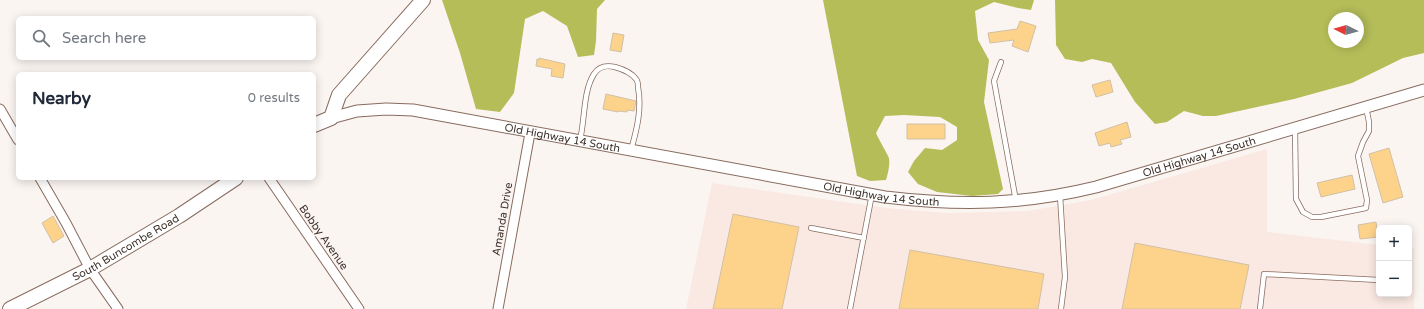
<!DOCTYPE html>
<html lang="en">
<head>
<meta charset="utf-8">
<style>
  body { margin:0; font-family:"Varela Round",sans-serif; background:#f2f2f3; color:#1f2937 }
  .controls { position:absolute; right:12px; bottom:12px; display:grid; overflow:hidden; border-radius:6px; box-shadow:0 2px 10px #0003 }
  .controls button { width:36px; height:36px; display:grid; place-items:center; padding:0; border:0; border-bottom:1px solid #e0e1e3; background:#fff; color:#1f2937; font:20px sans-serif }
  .compass { position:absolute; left:1328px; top:12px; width:36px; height:36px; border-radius:50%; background:#fff; box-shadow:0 2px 10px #0003; rotate:276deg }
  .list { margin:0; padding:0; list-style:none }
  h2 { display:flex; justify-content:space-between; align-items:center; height:52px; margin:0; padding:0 16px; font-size:17px }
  h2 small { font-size:13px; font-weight:400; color:#747a83 }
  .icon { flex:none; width:22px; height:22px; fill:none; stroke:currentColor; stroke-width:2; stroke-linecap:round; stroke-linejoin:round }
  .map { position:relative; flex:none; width:1424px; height:309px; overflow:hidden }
  .search { position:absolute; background:#fff; box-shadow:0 2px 10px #0003; left:16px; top:16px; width:300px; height:44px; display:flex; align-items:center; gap:10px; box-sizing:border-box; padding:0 14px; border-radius:6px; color:#747a83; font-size:15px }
  .panel { position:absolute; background:#fff; box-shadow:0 2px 10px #0003; left:16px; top:72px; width:300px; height:108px; border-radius:6px }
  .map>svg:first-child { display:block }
  .built { fill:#fae9e2 }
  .forest { fill:#b4bd58; fill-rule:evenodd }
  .building { fill:#fdd38b; stroke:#d1c0a5 }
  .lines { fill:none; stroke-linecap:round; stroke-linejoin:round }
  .service-casing { stroke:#886b5e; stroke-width:6 }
  .minor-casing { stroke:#886b5e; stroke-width:11 }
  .tertiary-casing { stroke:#886b5e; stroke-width:13 }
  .primary-casing { stroke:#886b5e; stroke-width:16 }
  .service { stroke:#fff; stroke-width:4.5 }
  .minor { stroke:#fff; stroke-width:9 }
  .tertiary { stroke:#fff; stroke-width:11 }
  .primary { stroke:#fff; stroke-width:14 }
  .labels { text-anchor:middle; stroke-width:4; stroke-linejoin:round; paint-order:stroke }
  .street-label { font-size:11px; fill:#3e322c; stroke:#fbf5f2 }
</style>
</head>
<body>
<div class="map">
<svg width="1424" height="309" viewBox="0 0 1424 309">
  <rect width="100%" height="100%" fill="#fbf5f2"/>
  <path class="built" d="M 1267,149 L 1267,232 L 1379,245 L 1379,294 L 1409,294 L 1409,248 L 1414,249 L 1414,309 L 686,309 L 712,183 L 887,208 L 947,213 L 1027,211 L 1091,200 Z"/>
  <path class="forest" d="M 442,0 L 605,0 L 597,9 L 596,41 L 594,55 L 578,57 L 567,26 L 543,11 L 525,19 L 514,93 L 500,112 L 476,109 L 460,53 Z
    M 823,0 L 1034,0 L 1031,10 L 1018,8 L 994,2 L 975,11 L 978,40 L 989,60 L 984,102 L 1003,189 L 998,194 L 972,196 L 937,192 L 918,184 L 908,172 L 914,161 L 925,148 L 942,150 L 957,140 L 957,127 L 940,117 L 904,115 L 885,116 L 876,133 C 878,138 888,155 889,158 C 890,166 888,173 886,180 L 870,181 L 857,176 Z
    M 1055,0 L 1424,0 L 1424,53 L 1403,58 L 1352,83 L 1294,99 L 1216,116 L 1203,116 L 1184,111 L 1167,122 L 1155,124 L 1135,102 L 1111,63 L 1092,59 L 1082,62 L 1065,59 L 1056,45 ZM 1334,18 L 1358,18 L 1358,42 L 1334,42 Z"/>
  <path class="building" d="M 1020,21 L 1036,26 L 1028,52 L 1012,46 L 1014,40 L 990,43 L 988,33 L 1017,29 Z
    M 613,33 L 624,35 L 621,52 L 610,50 Z
    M 539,58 L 565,64 L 563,78 L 551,76 L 552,69 L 536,66 L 537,59 L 539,60 Z
    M 1110,80 L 1113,92 L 1096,97 L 1092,85 Z
    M 606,94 L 636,101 L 634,111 L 627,110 L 627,112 L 618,111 L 618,112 L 603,109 Z
    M 1127,122 L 1131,137 L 1120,140 L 1122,144 L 1111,147 L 1110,143 L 1099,146 L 1095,133 Z
    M 907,124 L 945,124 L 945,139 L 907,139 Z
    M 1389,148 L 1403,197 L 1383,203 L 1369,154 Z
    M 1352,175 L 1355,189 L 1321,197 L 1317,183 Z
    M 733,214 L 799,227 L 782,309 L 713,309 Z
    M 53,216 L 64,236 L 53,243 L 42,223 Z
    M 1376,222 L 1378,237 L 1360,239 L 1358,225 Z
    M 1135,243 L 1249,265 L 1240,309 L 1122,309 Z
    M 910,250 L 1044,274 L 1038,309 L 899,309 Z"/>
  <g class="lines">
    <defs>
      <path id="service" d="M 1001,62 L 994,81 L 1016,201
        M 1295,128 L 1296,199 L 1303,212 L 1312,217 L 1321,217 L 1366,208 L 1367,200 L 1358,156 L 1363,142 L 1369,131 L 1369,122 L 1366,107
        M 580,140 C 585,120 583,91 594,74 C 599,66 606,65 615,67 C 622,69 631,72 636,79 C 638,81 638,84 638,87 C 642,109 637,129 631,150
        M 1060,195 L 1065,277 L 1061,309
        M 811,228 L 864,238
        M 850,309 L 872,194
        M 1260,309 L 1264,274 L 1379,280"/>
      <path id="minor" d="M 0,109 L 18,140
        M 40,178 L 66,223 L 90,269 L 118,309
        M 269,178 L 359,309
        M 498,309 L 530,133"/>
      <g id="tertiary">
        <path id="s1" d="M 331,118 L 357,111 L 386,109 L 413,110 L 885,197 C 961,206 1022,205 1096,187 L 1424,90"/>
      </g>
      <g id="primary">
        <path d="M 314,125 L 331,118 L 339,95 L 423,0"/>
        <path id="s2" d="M 10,309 L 90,269 L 179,216 L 236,178"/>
      </g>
    </defs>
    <use href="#service" class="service-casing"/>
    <use href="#minor" class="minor-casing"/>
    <use href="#tertiary" class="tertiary-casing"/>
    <use href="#primary" class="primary-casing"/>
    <use href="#service" class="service"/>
    <use href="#minor" class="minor"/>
    <use href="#tertiary" class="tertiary"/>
    <use href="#primary" class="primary"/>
  </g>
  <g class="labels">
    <g class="street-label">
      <text dy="4" stroke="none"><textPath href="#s1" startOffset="235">Old Highway 14 South</textPath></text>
      <text dy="4" stroke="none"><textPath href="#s1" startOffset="883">Old Highway 14 South</textPath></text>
      <text dy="4" stroke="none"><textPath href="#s1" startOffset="559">Old Highway 14 South</textPath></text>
      <text transform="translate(502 219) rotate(-80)" y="4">Amanda Drive</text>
      <text transform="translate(324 237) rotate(55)" y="4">Bobby Avenue</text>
      <text dy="4" stroke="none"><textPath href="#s2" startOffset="131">South Buncombe Road</textPath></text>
    </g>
  </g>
</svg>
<div class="controls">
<button>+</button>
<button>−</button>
</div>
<svg class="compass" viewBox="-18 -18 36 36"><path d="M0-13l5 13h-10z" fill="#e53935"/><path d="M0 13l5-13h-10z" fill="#747a83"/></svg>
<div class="search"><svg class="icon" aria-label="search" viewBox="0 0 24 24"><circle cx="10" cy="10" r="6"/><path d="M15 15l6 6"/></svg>Search here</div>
<section class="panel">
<h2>Nearby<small>0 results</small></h2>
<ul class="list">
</ul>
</section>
</div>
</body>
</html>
